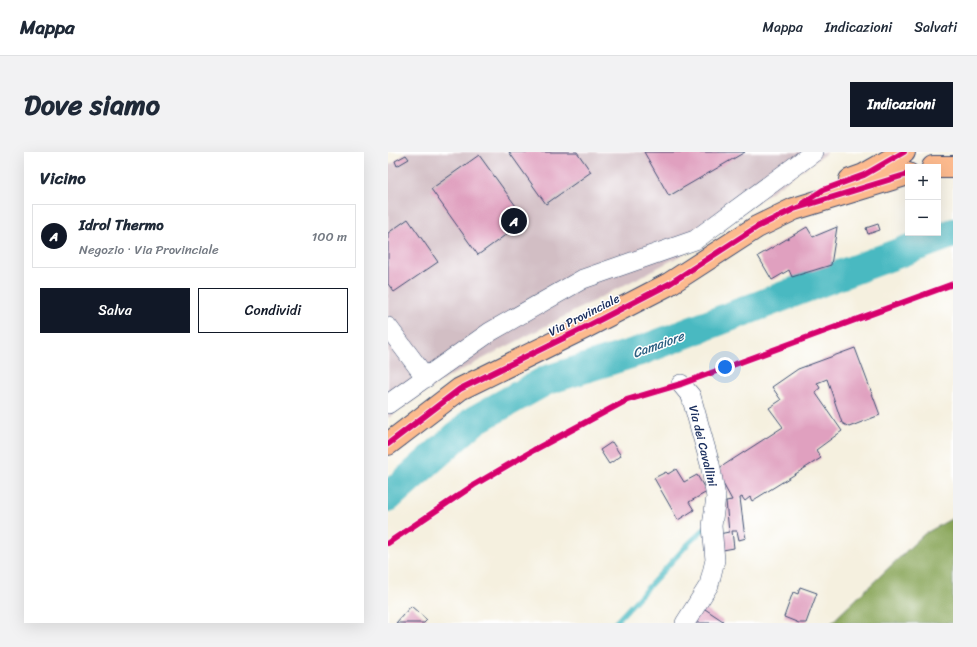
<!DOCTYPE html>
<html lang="it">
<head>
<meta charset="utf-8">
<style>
  body { margin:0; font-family:Sriracha,sans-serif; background:#f2f2f3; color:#1f2937 }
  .controls { position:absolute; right:12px; top:12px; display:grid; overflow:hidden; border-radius:0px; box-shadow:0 4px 16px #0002 }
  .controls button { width:36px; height:36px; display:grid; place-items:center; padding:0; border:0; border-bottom:1px solid #e0e1e3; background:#fff; color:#1f2937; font:20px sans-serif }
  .you { position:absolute; left:337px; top:215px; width:14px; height:14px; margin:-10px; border:3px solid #fff; border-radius:50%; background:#1a73e8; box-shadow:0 0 0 6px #1a73e833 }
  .badge { display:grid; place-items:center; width:26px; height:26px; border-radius:50%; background:#111827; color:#fff; font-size:13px; font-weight:700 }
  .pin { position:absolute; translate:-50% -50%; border:2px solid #fff; box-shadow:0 1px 4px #0006 }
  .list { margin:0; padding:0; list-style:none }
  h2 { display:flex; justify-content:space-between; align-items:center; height:52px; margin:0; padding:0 16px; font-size:17px }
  h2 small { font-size:13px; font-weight:400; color:#747a83 }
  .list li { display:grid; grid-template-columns:26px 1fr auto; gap:12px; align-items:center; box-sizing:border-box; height:64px; margin:0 8px 8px; padding:0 8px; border:1px solid #e0e1e3; border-radius:0px }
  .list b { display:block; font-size:15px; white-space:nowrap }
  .list p { margin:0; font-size:13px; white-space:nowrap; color:#747a83 }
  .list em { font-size:13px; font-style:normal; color:#747a83 }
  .actions { display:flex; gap:8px; padding:12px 16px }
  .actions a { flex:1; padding:9px 0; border:1px solid #111827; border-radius:0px; text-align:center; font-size:14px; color:#111827 }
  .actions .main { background:#111827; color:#fff }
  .map { position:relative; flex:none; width:565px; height:471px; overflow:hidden; border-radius:0px }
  header { display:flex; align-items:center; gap:24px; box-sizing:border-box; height:56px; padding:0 20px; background:#fff; border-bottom:1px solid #e0e1e3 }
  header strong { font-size:19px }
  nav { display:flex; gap:22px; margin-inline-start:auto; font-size:14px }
  .intro { display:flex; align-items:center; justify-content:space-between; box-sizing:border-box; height:96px; padding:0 24px }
  h1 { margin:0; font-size:28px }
  .button { padding:10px 18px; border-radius:0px; background:#111827; color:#fff; font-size:14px; font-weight:700 }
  main { display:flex; gap:24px; padding:0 24px }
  aside { flex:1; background:#fff; border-radius:0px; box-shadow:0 4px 16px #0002 }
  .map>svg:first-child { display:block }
  .industrial { fill:#d2bec4 }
  .forest { fill:#87a457; stroke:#516a5a }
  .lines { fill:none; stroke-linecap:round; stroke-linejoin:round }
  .stream { stroke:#4ab9c1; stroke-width:5 }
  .river { stroke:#4ab9c1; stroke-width:30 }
  .building { fill:#e0a0bf }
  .minor-casing { stroke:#3c4c71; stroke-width:20 }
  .major-casing { stroke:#3c4c71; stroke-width:24 }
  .minor { stroke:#fff; stroke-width:19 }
  .major { stroke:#fcba8e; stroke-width:22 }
  .cycleway-casing { stroke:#fff; stroke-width:8 }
  .cycleway { stroke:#d6006c; stroke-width:6 }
  .labels { text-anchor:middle; stroke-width:3; stroke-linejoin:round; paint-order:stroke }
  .street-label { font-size:12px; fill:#1b2f5e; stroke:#fff }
  .water-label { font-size:13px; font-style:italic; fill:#2b5f81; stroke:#fff }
</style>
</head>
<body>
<header>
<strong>Mappa</strong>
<nav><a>Mappa</a><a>Indicazioni</a><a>Salvati</a></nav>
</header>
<div class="intro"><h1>Dove siamo</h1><a class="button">Indicazioni</a></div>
<main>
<aside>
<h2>Vicino<small></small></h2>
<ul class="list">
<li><span class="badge">A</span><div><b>Idrol Thermo</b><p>Negozio · Via Provinciale</p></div><em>100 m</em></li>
</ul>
<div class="actions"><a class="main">Salva</a><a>Condividi</a></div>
</aside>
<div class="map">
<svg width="565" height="471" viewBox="0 0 565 471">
  <rect width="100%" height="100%" fill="#fff"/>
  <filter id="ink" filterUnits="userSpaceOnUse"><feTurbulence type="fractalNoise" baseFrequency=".025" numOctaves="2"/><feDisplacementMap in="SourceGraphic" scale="8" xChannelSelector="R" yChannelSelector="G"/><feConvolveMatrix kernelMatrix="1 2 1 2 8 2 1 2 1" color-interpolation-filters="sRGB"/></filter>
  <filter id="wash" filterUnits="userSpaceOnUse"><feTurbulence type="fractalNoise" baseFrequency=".012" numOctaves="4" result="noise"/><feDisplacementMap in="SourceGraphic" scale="16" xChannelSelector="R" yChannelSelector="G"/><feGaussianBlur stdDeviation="0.9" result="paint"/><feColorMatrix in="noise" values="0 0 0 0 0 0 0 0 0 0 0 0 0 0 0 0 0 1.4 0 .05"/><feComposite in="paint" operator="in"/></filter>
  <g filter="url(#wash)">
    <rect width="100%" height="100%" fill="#f5f0df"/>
    <path class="industrial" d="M 18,0 L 440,0 L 292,104 L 58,226 L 0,266 L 0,13 L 7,10 Z"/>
    <path class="forest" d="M 565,366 L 565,471 L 443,471 L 536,382 Z"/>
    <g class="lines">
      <path class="stream" d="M 227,471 L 301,391 L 316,377"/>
      <path class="river" d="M 0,345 L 87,268 L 159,228 L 252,199 L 446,125 L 565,81"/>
    </g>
    <g id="blocks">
      <path class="building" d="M 121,0 L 189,0 L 203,20 L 158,52 Z
        M 256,0 L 357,0 L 281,44 Z
        M 18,3 L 21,7 L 9,14 L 7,9 Z
        M 91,3 L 138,68 L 90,103 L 43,37 Z
        M 20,67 L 50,110 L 6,140 L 0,132 L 0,81 Z
        M 490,72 L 492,78 L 480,82 L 478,76 Z
        M 419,75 L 425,85 L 449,75 L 443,113 L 404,125 L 401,118 L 384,128 L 370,104 Z
        M 467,196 L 492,263 L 461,275 L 454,271 L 439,227 L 429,231 L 432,236 L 427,240 L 454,279 L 428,298 L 433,306 L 364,349 L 362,345 L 357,349 L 354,345 L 352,346 L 356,378 L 358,386 L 351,388 L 349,379 L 344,379 L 346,396 L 335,398 L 331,382 L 341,380 L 338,349 L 344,348 L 332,326 L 334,325 L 332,321 L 333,315 L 395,275 L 381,256 L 393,248 L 384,235 L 410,217 Z
        M 224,290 L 233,304 L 221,312 L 212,298 Z
        M 288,317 L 296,330 L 309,323 L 319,340 L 301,350 L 306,358 L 290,368 L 266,326 L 278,320 L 280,322 Z
        M 412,435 L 429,441 L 418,471 L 411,471 L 396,465 L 405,440 L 410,442 Z
        M 23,454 L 39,468 L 36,471 L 8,471 Z
        M 314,455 L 335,469 L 334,471 L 303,471 Z"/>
    </g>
  </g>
  <g filter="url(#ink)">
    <use href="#blocks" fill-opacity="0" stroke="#3c4c71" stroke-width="1"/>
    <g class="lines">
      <defs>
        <path id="minor" d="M 0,175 L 38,226
          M 293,232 L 303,244 L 322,312 L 328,345 L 324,374 L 327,408 L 321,433 L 297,471
          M 0,252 L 102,180 L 195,127 L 307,88 L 426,0"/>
        <path id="major" d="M 545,15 L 565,15
          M 462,28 L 476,23 L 516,0
          M 0,292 L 72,237 L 196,176 L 281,132 L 369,75 L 406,57 L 520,22"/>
      </defs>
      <use href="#minor" class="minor-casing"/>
      <use href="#major" class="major-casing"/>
      <use href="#minor" class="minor"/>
      <use href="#major" class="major"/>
      <defs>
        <path id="cycleway" d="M 415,51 L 435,38 L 476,23 L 516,0
          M 0,292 L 72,237 L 196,176 L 281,132 L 369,75 L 406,57 L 520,22
          M 0,391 L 86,333 L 146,298 L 239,248 L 293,232 L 565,132"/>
      </defs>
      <use href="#cycleway" class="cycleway-casing"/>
      <use href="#cycleway" class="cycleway"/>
    </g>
  </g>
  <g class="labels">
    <g class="street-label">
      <text transform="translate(196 163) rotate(-27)" y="4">Via Provinciale</text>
      <text transform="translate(315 294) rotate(76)" y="4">Via dei Cavallini</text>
    </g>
    <g class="water-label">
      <text transform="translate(270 192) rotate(-20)" y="5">Camaiore</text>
    </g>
  </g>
</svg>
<div class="controls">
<button>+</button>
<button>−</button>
</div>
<div class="you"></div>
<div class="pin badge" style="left:126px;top:69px">A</div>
</div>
</main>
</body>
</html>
